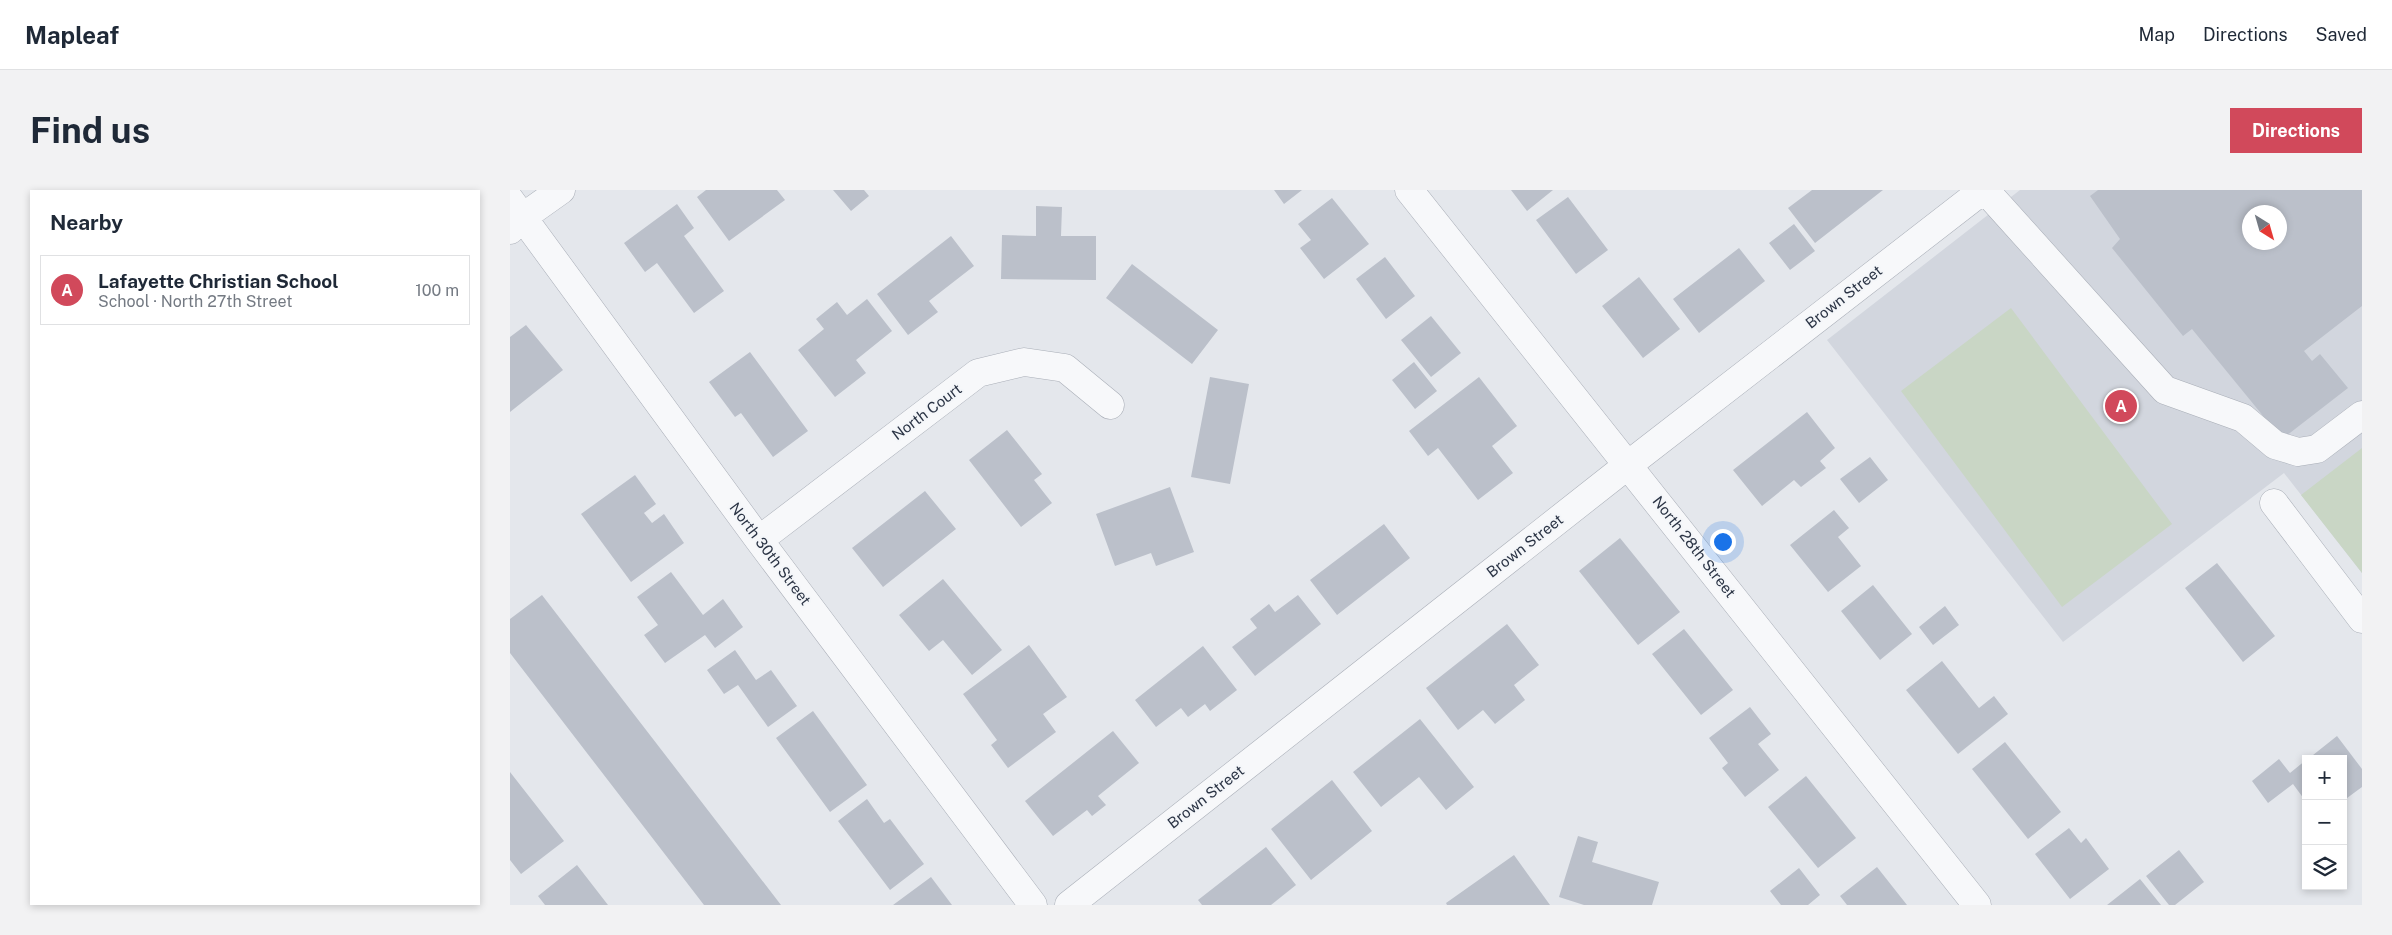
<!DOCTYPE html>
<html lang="en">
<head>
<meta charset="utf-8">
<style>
  body { margin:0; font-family:"Public Sans",sans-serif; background:#f2f2f3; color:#1f2937 }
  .controls { position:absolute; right:15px; bottom:15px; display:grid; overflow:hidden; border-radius:0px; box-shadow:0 2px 8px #0003 }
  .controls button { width:45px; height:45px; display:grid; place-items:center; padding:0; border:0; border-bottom:1px solid #e0e1e3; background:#fff; color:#1f2937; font:25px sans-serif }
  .compass { position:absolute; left:1732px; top:15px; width:45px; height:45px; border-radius:50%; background:#fff; box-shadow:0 2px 8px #0003; rotate:143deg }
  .you { position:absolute; left:1212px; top:351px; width:18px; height:18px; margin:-12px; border:4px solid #fff; border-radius:50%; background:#1a73e8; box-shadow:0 0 0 8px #1a73e833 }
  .badge { display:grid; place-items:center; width:32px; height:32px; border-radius:50%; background:#d1495b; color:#fff; font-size:16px; font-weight:700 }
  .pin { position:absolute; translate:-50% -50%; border:2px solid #fff; box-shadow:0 1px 5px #0006 }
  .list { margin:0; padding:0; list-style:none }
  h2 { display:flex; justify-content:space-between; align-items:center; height:65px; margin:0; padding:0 20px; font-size:21px }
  h2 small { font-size:16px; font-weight:400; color:#747a83 }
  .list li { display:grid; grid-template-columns:32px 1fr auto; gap:15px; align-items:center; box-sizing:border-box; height:70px; margin:0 10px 10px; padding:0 10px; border:1px solid #e0e1e3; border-radius:0px }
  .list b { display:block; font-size:19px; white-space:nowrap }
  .list p { margin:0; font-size:16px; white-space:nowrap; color:#747a83 }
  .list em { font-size:16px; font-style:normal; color:#747a83 }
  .icon { flex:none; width:28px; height:28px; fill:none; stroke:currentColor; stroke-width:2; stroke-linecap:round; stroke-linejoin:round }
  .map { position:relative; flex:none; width:1852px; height:715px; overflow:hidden; border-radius:0px }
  header { display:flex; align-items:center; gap:30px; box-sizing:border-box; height:70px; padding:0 25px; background:#fff; border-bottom:1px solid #e0e1e3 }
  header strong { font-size:24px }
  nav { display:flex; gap:28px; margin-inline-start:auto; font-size:18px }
  .intro { display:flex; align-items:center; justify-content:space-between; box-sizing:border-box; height:120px; padding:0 30px }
  h1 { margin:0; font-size:35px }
  .button { padding:12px 22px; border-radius:0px; background:#d1495b; color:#fff; font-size:18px; font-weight:700 }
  main { display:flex; gap:30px; padding:0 30px }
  aside { flex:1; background:#fff; border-radius:0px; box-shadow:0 2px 8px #0003 }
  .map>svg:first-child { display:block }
  .built { fill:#d2d6de; fill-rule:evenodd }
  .green { fill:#c9d6c5 }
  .building { fill:#bbc0ca; fill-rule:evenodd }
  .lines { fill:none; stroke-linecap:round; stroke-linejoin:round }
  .minor-casing { stroke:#a9aeb7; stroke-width:29 }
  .minor { stroke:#f7f8fa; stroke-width:28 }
  .labels { text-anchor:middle; stroke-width:4; stroke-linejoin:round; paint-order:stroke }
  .street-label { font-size:15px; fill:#2b3445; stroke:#f4f6f9 }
</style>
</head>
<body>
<header>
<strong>Mapleaf</strong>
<nav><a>Map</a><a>Directions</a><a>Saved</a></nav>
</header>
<div class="intro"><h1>Find us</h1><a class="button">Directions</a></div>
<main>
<aside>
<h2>Nearby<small></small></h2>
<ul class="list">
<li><span class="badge">A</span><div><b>Lafayette Christian School</b><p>School · North 27th Street</p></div><em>100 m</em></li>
</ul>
</aside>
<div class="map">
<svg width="1852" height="715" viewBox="0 0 1852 715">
  <rect width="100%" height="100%" fill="#e4e7ec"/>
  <path class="built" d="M 1510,0 L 1852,0 L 1852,383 L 1774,283 L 1553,452 L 1317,150 ZM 1740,22 L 1770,22 L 1770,52 L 1740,52 Z"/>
  <path class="green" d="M 1501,118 L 1662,334 L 1552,417 L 1391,201 Z
    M 1852,258 L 1852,383 L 1791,305 Z"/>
  <path class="building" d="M 196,0 L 267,0 L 275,10 L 219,51 L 187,7 Z
    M 323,0 L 354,0 L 359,6 L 341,21 Z
    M 764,0 L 792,0 L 774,14 Z
    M 1001,0 L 1043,0 L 1017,21 Z
    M 1302,0 L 1373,0 L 1305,53 L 1278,18 Z
    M 1588,0 L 1852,0 L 1852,116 L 1794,161 L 1802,171 L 1810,164 L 1838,198 L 1772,249 L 1682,139 L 1673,146 L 1602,58 L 1610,49 L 1580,6 ZM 1740,22 L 1770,22 L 1770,52 L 1740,52 Z
    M 1058,7 L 1098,60 L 1066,84 L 1026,30 Z
    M 822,8 L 859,54 L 814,89 L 790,58 L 801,50 L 788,34 Z
    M 167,14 L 184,38 L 174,46 L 214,101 L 184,123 L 147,73 L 135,82 L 114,53 Z
    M 526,16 L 552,17 L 551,46 L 586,46 L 586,90 L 491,89 L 492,45 L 526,46 Z
    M 1284,34 L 1305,61 L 1280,80 L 1259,53 Z
    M 441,46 L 464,76 L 419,111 L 428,122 L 398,145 L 367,104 Z
    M 1229,58 L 1255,91 L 1189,143 L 1163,109 Z
    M 875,67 L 905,106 L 876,129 L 846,89 Z
    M 622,74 L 708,140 L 682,174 L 596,108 Z
    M 1129,87 L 1170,139 L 1133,168 L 1092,116 Z
    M 357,109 L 382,141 L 346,170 L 356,183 L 325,207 L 288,160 L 314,139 L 306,129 L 327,112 L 337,125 Z
    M 921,126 L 951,163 L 921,187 L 891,150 Z
    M 16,135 L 53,180 L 0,222 L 0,147 Z
    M 240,162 L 298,241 L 263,267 L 231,223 L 225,227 L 199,192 Z
    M 904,172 L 927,201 L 905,219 L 882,190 Z
    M 700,187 L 739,194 L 720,294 L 681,287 Z
    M 969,187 L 1007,236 L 982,256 L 1003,283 L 968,310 L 928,258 L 918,266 L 899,241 Z
    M 1297,222 L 1325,258 L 1310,271 L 1316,278 L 1291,297 L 1284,290 L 1252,316 L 1223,280 Z
    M 497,240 L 532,284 L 524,290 L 542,313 L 511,337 L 459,270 Z
    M 1360,267 L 1378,290 L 1349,313 L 1330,289 Z
    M 125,285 L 146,314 L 134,323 L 142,333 L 154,324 L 174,353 L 121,392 L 71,324 Z
    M 660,297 L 684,362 L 646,376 L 641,363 L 605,376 L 586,324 Z
    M 415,301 L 446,339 L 373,397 L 342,358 Z
    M 1324,320 L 1339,338 L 1328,347 L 1351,376 L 1318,402 L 1280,355 Z
    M 874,334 L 900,368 L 827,425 L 800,390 Z
    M 1110,348 L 1170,422 L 1128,455 L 1069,381 Z
    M 1707,373 L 1765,446 L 1733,472 L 1675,398 Z
    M 161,382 L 193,425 L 213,409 L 233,437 L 205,458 L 195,445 L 155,473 L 134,445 L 148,435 L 127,407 Z
    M 433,389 L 492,460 L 462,485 L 433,450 L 419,461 L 389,425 Z
    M 1363,395 L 1402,444 L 1370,470 L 1331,421 Z
    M 32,405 L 271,715 L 194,715 L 0,463 L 0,429 Z
    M 788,405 L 811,434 L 745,486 L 722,457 L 747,438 L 740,429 L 759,414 L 765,422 Z
    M 1435,416 L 1449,435 L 1423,455 L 1409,437 Z
    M 997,434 L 1029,475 L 1004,495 L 1015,510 L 985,534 L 973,520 L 948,540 L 916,498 Z
    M 1174,439 L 1223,500 L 1191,525 L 1142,464 Z
    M 519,455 L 557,507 L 533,524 L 546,542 L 498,578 L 481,555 L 487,550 L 453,504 Z
    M 693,456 L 727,500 L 700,521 L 695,514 L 678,527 L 671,518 L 646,537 L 625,510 Z
    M 225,460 L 246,490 L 261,480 L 287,516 L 258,537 L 228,495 L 214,504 L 197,480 Z
    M 1432,471 L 1469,518 L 1484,506 L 1498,524 L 1448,564 L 1396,500 Z
    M 1240,517 L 1261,544 L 1248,554 L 1269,580 L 1235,607 L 1212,578 L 1218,573 L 1199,548 Z
    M 303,521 L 357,595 L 320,622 L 266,548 Z
    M 910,529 L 964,597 L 936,620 L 909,587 L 871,617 L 843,582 Z
    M 603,541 L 629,573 L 588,606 L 596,615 L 582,626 L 577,620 L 543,646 L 515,611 Z
    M 1827,546 L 1852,579 L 1852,597 L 1833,611 L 1833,569 L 1798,569 Z
    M 1495,552 L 1551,622 L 1518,649 L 1462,579 Z
    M 1769,569 L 1780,583 L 1796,570 L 1794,609 L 1783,594 L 1758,613 L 1742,591 Z
    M 0,582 L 54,651 L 11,684 L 0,670 Z
    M 1296,586 L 1346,648 L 1308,678 L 1258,617 Z
    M 822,590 L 862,641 L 801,690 L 761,639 Z
    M 357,609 L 374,633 L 380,629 L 414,674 L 380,700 L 328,631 Z
    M 1559,638 L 1571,653 L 1576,648 L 1599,679 L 1560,709 L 1525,664 Z
    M 1068,646 L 1088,652 L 1082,672 L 1149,692 L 1142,715 L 1074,715 L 1049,707 Z
    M 756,657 L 786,695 L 761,715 L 692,715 L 688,710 Z
    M 1669,660 L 1694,692 L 1665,715 L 1659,715 L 1636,686 Z
    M 1004,665 L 1040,715 L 937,715 L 936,713 Z
    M 67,675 L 98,715 L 35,715 L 28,706 Z
    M 1367,677 L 1397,715 L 1337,715 L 1330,706 Z
    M 1289,678 L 1310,705 L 1298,715 L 1271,715 L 1260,701 Z
    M 421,687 L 442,715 L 383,715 Z
    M 1630,689 L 1651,715 L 1597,715 Z"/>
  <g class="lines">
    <defs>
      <path id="minor" d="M 899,0 L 1467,715
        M 1475,0 L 1655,200 L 1733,228 L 1765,255 L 1788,262 L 1807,259 L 1852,225
        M 0,10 L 249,350 L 523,715
        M 0,40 L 13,27 L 51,0
        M 1764,313 L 1852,429
        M 249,350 L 468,183 L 514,172 L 555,178 L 600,215
        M 559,715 L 1118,275 L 1473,0"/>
    </defs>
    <use href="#minor" class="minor-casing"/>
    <use href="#minor" class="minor"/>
  </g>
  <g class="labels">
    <g class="street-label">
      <text transform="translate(1334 107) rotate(-38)" y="5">Brown Street</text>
      <text transform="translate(417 222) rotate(-37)" y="5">North Court</text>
      <text transform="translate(1015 356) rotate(-38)" y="5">Brown Street</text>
      <text transform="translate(1184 357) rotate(52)" y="5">North 28th Street</text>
      <text transform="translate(260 364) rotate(53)" y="5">North 30th Street</text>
      <text transform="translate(696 607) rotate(-38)" y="5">Brown Street</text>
    </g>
  </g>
</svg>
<div class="controls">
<button>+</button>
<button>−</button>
<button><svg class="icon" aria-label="layers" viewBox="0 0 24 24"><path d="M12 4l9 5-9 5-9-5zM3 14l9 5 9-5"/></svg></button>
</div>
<svg class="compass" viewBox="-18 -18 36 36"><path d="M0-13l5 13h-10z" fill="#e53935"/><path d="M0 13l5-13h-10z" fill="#747a83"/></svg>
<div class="you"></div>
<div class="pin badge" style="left:1611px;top:216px">A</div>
</div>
</main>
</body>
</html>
